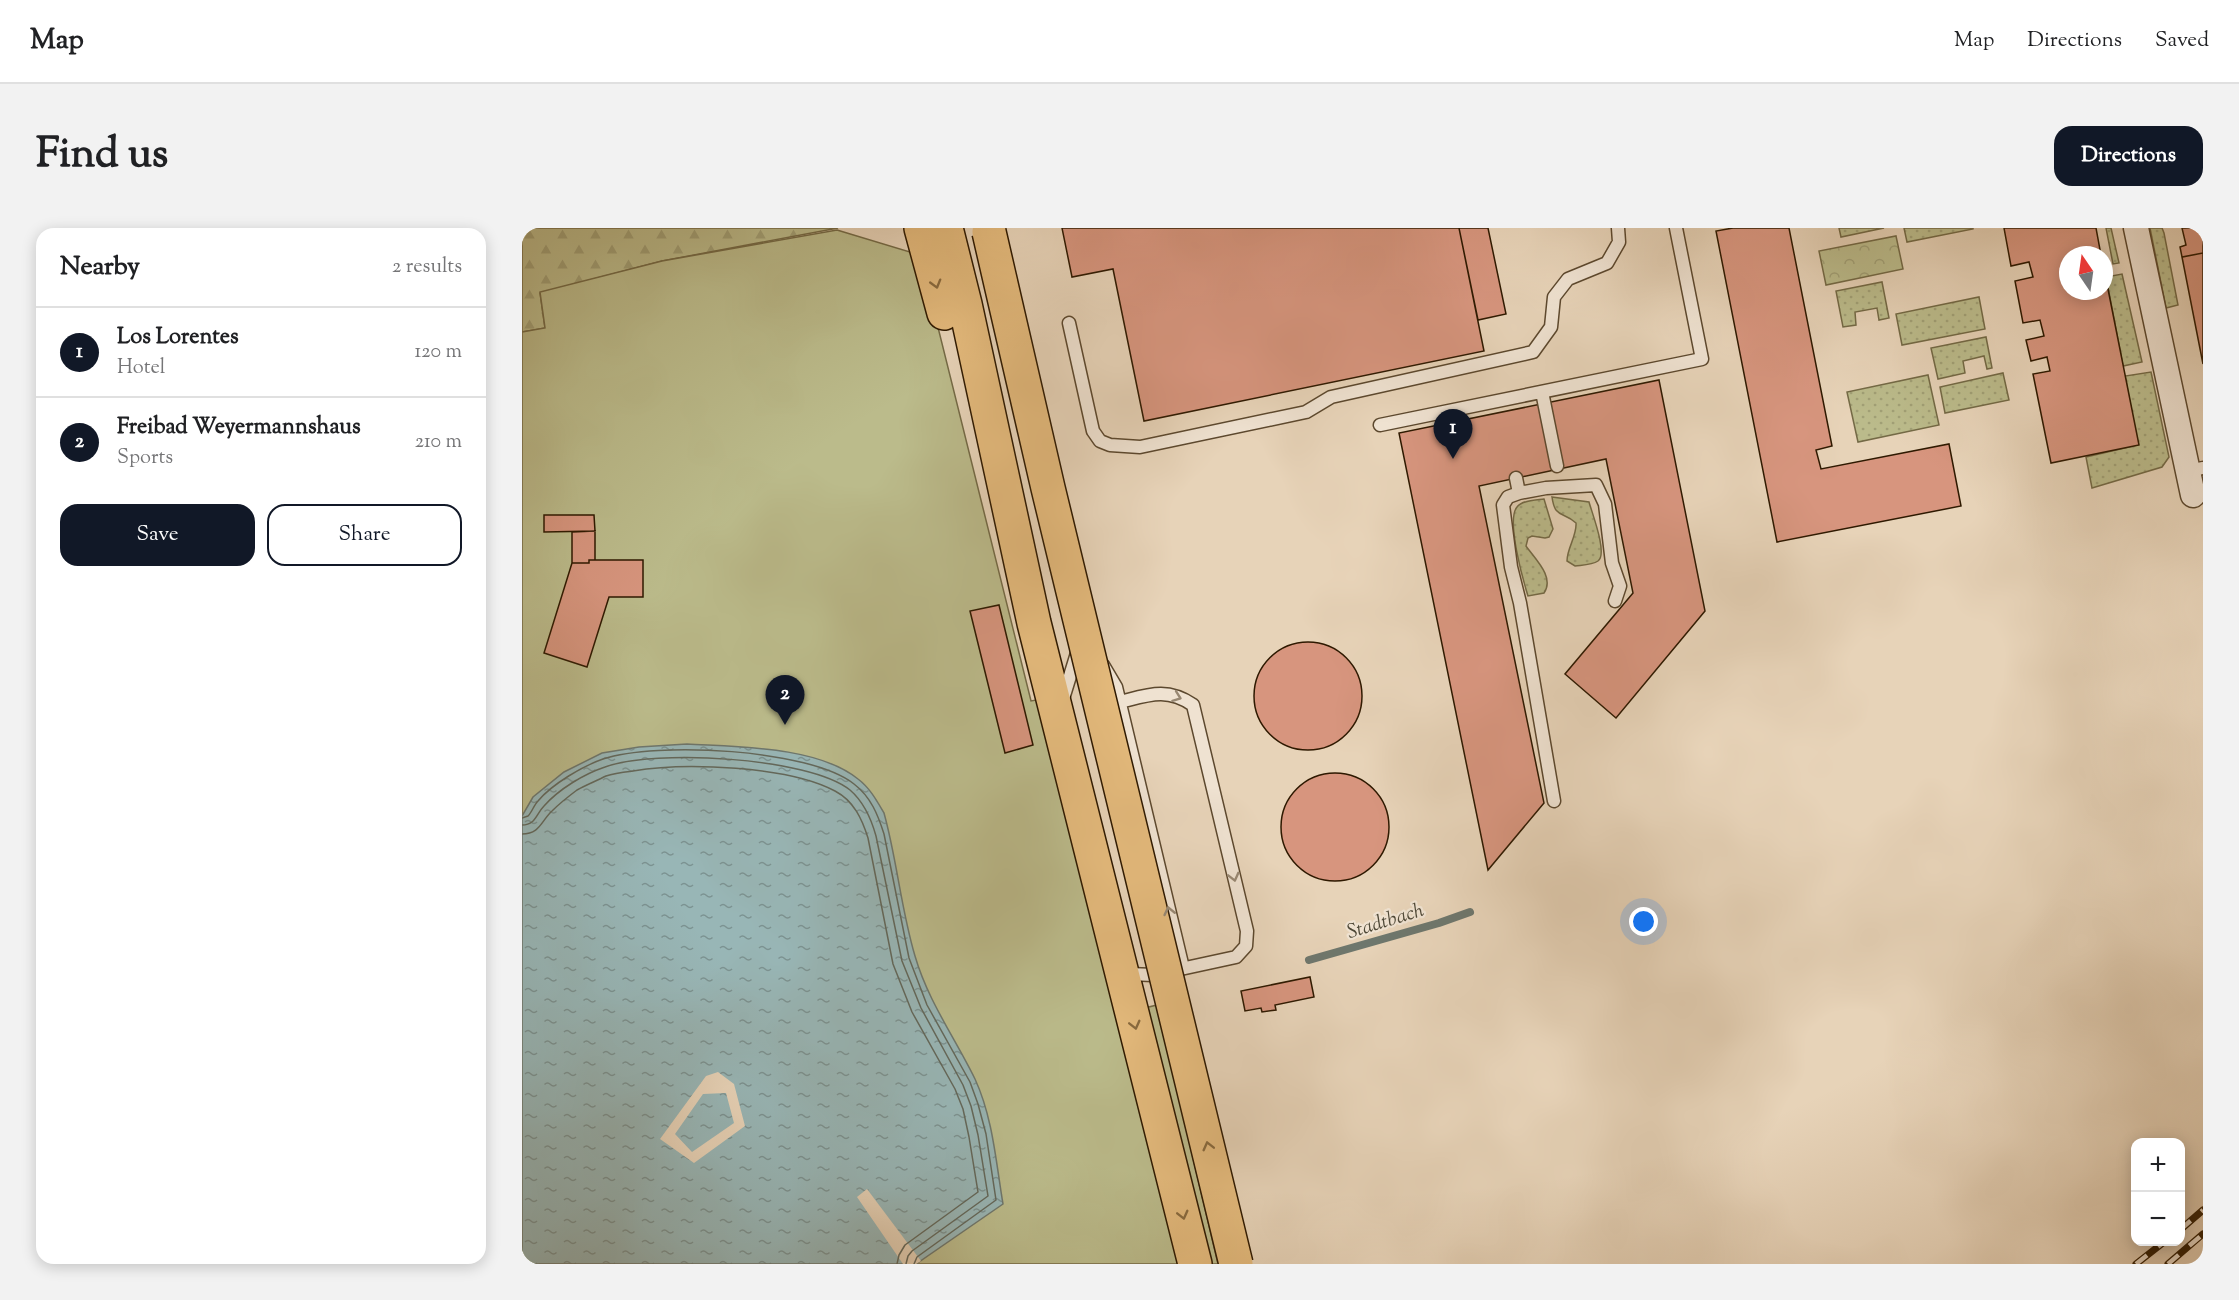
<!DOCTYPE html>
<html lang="en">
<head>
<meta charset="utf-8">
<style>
  body { margin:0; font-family:"Sorts Mill Goudy",serif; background:#f2f2f2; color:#202124 }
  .controls { position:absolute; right:18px; bottom:18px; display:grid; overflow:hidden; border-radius:12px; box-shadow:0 3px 15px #0003 }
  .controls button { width:54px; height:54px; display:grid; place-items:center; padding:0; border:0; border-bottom:2px solid #e0e0e0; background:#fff; color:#202124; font:30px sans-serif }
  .compass { position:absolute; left:1537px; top:18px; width:54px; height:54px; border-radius:50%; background:#fff; box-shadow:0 3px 15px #0003; rotate:347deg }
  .you { position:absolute; left:1122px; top:694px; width:21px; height:21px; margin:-15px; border:4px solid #fff; border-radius:50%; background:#1a73e8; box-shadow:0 0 0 9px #1a73e833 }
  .badge { display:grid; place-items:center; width:39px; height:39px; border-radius:50%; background:#111827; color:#fff; font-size:20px; font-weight:700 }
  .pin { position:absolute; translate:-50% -50px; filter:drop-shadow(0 2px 3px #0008) }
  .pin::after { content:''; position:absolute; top:32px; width:21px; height:18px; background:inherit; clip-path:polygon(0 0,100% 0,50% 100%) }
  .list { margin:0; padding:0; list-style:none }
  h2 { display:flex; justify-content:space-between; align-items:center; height:78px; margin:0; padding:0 24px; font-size:26px }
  h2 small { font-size:20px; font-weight:400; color:#757577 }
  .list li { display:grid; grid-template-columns:39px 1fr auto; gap:18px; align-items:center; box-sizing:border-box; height:90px; padding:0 24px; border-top:2px solid #e0e0e0 }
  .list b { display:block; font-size:22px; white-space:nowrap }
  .list p { margin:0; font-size:20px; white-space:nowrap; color:#757577 }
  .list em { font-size:20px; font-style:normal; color:#757577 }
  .actions { display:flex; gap:12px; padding:18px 24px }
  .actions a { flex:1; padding:14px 0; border:2px solid #111827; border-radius:18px; text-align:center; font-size:21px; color:#111827 }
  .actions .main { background:#111827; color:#fff }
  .map { position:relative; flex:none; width:1681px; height:1036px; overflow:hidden; border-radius:18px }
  header { display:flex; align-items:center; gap:36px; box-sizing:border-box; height:84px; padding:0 30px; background:#fff; border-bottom:2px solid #e0e0e0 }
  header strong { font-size:28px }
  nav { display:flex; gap:33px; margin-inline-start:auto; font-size:21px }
  .intro { display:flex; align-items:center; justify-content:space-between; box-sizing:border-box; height:144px; padding:0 36px }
  h1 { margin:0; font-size:42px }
  .button { padding:15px 27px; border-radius:18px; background:#111827; color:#fff; font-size:21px; font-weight:700 }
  main { display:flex; gap:36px; padding:0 36px }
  aside { flex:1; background:#fff; border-radius:18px; box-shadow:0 3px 15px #0003 }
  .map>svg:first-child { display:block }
  .grass { fill:url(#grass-dots); stroke:#746a46; stroke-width:1.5 }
  .forest { fill:url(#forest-firs); stroke:#746a46; stroke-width:1.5 }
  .park { fill:url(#park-crowns); stroke:#746a46; stroke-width:1.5 }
  .garden { fill:#bbbb8b; stroke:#746a46; stroke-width:1.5 }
  .water { fill:url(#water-ripples); stroke:#6e776d; stroke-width:1.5 }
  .pier { fill:#e7d3b8; fill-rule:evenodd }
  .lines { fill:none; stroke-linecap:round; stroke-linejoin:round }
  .shore { stroke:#63685b; stroke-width:1.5 }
  .stream { stroke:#6e776d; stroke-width:8 }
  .building { fill:#d7957e; stroke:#2e1900; stroke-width:1.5 }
  .lane-casing { stroke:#5c482e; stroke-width:15 }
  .street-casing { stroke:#5c482e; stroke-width:27 }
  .highway-casing { stroke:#2e1900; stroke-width:36 }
  .lane { stroke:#efe2d1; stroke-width:12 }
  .street { stroke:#efe2d1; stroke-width:24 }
  .highway { stroke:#e4ba7c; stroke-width:33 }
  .rail-casing { stroke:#2e1900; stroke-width:7 }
  .rail { stroke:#efe2d1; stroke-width:4.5; stroke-dasharray:14; stroke-linecap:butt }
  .highway-bridge-casing { stroke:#2e1900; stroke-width:36; stroke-linecap:butt }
  .highway-bridge { stroke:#e4ba7c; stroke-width:33 }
  .oneway { stroke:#896a3e }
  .oneway2 { stroke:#988873 }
  .labels { text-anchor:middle; stroke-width:4.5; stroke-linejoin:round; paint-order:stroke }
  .water-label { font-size:20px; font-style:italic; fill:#4e4837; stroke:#efe2d1 }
</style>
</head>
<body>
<header>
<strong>Map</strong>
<nav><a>Map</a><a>Directions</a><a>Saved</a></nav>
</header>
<div class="intro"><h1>Find us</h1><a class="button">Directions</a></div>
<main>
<aside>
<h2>Nearby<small>2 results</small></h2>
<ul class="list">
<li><span class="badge">1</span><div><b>Los Lorentes</b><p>Hotel</p></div><em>120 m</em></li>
<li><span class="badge">2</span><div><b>Freibad Weyermannshaus</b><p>Sports</p></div><em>210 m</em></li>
</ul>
<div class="actions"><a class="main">Save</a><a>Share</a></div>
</aside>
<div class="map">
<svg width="1681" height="1036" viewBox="0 0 1681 1036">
  <defs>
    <pattern id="grass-dots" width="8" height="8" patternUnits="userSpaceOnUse" patternTransform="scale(1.5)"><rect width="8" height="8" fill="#bbbb8b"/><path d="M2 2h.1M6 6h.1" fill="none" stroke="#a1a076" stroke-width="1.8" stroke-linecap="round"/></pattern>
    <pattern id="forest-firs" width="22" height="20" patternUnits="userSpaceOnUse" patternTransform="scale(1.5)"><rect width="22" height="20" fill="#bbbb8b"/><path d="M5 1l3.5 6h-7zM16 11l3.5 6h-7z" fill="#a1a076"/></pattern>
    <pattern id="park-crowns" width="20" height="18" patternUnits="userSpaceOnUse" patternTransform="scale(1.5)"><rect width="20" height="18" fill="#bbbb8b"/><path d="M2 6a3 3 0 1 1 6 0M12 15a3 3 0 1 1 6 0" fill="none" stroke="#a1a076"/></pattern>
    <pattern id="water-ripples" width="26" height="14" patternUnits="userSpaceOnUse" patternTransform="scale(1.5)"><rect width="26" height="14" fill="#98b6b6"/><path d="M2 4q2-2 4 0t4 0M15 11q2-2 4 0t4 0" fill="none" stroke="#7c9392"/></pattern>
  </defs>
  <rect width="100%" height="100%" fill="#e7d3b8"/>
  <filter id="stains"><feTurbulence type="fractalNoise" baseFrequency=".00333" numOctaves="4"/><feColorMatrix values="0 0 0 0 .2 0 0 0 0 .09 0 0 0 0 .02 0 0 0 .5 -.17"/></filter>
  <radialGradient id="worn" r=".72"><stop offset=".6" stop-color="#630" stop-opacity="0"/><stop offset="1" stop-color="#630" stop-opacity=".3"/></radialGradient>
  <path class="grass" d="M 1317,0 L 1362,0 L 1319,9 Z
    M 1382,0 L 1451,0 L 1451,1 L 1385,14 Z
    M 1584,0 L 1589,0 L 1597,35 L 1591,36 Z
    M 1628,0 L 1640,0 L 1642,5 L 1656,77 L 1644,80 Z
    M 1600,46 L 1620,134 L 1601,138 L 1584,49 Z
    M 1360,54 L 1367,90 L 1357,92 L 1355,80 L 1333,84 L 1334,97 L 1321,99 L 1314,63 Z
    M 1457,69 L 1463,101 L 1380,117 L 1374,86 Z
    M 1464,109 L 1470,140 L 1465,141 L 1462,128 L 1441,133 L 1443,145 L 1416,151 L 1409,120 Z
    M 1629,144 L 1647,229 L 1640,239 L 1570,260 L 1564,229 L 1616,217 L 1603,148 Z
    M 1481,145 L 1487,172 L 1423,185 L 1418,159 Z
    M 1406,147 L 1417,197 L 1336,214 L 1325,164 Z
    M 1030,269 L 1067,274 C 1070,285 1086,326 1076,333 C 1070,337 1060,337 1053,338 L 1045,333 C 1045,320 1055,308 1054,295 C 1041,283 1033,291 1030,269 Z
    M 1022,271 L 1031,301 L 1027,309 L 1023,310 L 1010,308 L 1006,310 L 1004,318 C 1013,331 1033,349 1022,365 L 1006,368 C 1001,352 984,292 995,279 C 1000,272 1015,272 1022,271 Z"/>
  <path class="forest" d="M 0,0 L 316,0 L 140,33 L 18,65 L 23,100 L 0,104 Z"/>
  <path class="park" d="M 1374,8 L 1381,41 L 1304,57 L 1297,23 Z"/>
  <path class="garden" d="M 315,2 L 398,27 L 509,473 L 520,471 L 598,786 L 635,777 L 696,1036 L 0,1036 L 0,104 L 23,100 L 18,64 L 140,33 Z"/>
  <path class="water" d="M 165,516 C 215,519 295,518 336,551 C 348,560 355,573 362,585 C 375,632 379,681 393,728 C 406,773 433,810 453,851 C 471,890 474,935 481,976 L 394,1036 L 0,1036 L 0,588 L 11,569 L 42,544 L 80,525 L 117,519 Z"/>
  <path class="pier" d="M 196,844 L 212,856 L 223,898 L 172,935 L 138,911 L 184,848 ZM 204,865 L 212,895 L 170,924 L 153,906 L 181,866 Z
    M 345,961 L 399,1033 L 394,1036 L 381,1036 L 335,969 Z"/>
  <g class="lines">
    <path class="shore" d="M 0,590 L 6,588 C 10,584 12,577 16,573 C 30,556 61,538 81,531 C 134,513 288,521 332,556 C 349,569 356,587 362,606 L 387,730 L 405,777 L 448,854 L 456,876 L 464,906 L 474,972 L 395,1029 L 392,1036
      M 0,597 C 14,597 14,586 22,578 C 37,561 62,546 83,539 C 132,521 287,529 328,562 C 342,574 349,590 354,608 L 380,733 L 399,780 L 441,857 L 449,878 L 456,907 L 466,968 L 390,1023 L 386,1028 L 384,1036
      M 0,606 C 18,606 19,593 30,583 C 37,576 47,568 55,562 C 64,557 74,553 84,548 C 92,545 102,544 111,543 C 162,534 267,538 313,563 C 332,573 340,591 346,610 L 371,736 L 390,784 L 433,861 L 441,881 L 447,909 L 456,964 L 383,1017 L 377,1027 L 375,1036"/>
    <path class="stream" d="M 787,732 L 917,695 L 948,684"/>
  </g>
  <path class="building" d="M 540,0 L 937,0 L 962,123 L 622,193 L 591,41 L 550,49 Z
    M 937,0 L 966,0 L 984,86 L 956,92 Z
    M 1211,0 L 1267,0 L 1310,218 L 1294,222 L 1299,241 L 1427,216 L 1439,278 L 1255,314 L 1194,3 Z
    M 1482,0 L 1574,0 L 1579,27 L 1546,27 L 1546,63 L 1582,63 L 1582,41 L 1617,217 L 1529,235 L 1511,146 L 1528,143 L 1525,129 L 1509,133 L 1504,112 L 1522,108 L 1518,92 L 1501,95 L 1493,53 L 1511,49 L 1507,34 L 1489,38 Z
    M 1660,0 L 1681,0 L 1681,25 L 1660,29 L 1658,19 L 1664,17 Z
    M 1681,25 L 1681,136 L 1660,29 Z
    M 1137,152 L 1183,383 L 1094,490 L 1043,446 L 1111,365 L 1084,231 L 957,258 L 1022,575 L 966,642 L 877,205 Z
    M 22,287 L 72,287 L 73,303 L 22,304 Z
    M 73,303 L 73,332 L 67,332 L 67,335 L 50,335 L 50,304 Z
    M 67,332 L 121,332 L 121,369 L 87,369 L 65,439 L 22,425 L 50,335 L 67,335 Z
    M 477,377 L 511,517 L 483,525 L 448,383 Z
    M732 468a54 54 0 1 1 108 0a54 54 0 1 1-108 0Z
    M759 599a54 54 0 1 1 108 0a54 54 0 1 1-108 0Z
    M 788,749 L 792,769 L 753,777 L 754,782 L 740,784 L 739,780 L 723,783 L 719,763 Z"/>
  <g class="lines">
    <defs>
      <path id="lane" d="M 547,95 L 571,203 L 578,213 L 588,217 L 618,219 L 784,184 L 809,169 L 1011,124 L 1029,99 L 1032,69 L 1046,51 L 1085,35 L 1097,14 L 1096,0
        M 1020,164 L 1035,238
        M 858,197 L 1180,131 L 1154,0
        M 1666,243 L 1681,240
        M 994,250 L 997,265 L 1024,260 L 1074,257 L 1083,276 L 1090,335 L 1098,358 L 1093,373
        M 997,265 L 986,269 L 981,277 L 989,339 L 998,375 L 1032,573
        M 581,437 L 594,459 L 661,740
        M 540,474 L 556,422
        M 598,474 C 626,467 645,459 671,477 L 725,703 L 724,718 L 714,729 L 631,747 L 608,746 L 605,743"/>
      <path id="street" d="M 1614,0 L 1671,267"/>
      <path id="highway" d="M 399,0 L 422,85
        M 424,0 L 443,76 L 512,395 L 673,1036"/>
    </defs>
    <use href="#lane" class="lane-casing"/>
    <use href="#street" class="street-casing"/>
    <use href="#highway" class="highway-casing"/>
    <use href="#lane" class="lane"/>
    <use href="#street" class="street"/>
    <use href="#highway" class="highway"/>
    <defs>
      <path id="rail" d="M 1658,1002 L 1681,982
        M 1614,1036 L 1642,1014
        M 1646,1036 L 1681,1006"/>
    </defs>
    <use href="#rail" class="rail-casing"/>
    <use href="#rail" class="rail"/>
    <defs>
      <path id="highway-bridge" d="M 467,4 L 526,260 L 714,1036"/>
    </defs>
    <use href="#highway-bridge" class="highway-bridge-casing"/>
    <use href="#highway-bridge" class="highway-bridge"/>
  </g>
  <defs><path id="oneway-chevron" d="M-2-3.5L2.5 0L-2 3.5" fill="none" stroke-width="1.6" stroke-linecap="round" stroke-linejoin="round" transform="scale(1.5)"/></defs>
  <g class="oneway">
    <use href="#oneway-chevron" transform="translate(414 56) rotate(74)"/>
    <use href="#oneway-chevron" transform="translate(613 797) rotate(76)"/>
    <use href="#oneway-chevron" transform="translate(686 918) rotate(-104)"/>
    <use href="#oneway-chevron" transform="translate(661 987) rotate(76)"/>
  </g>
  <g class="oneway2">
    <use href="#oneway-chevron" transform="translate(655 469) rotate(20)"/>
    <use href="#oneway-chevron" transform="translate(712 649) rotate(76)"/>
    <use href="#oneway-chevron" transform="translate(647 683) rotate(-103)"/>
  </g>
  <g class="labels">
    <g class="water-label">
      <text transform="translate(863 692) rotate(-17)" y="7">Stadtbach</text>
    </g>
  </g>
  <rect width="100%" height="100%" filter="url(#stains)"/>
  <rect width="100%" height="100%" fill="url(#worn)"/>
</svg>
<div class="controls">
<button>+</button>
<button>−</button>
</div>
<svg class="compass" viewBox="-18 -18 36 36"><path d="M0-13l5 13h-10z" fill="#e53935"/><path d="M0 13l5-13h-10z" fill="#757577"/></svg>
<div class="you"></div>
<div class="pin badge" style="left:931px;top:231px">1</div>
<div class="pin badge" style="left:263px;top:497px">2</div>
</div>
</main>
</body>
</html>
